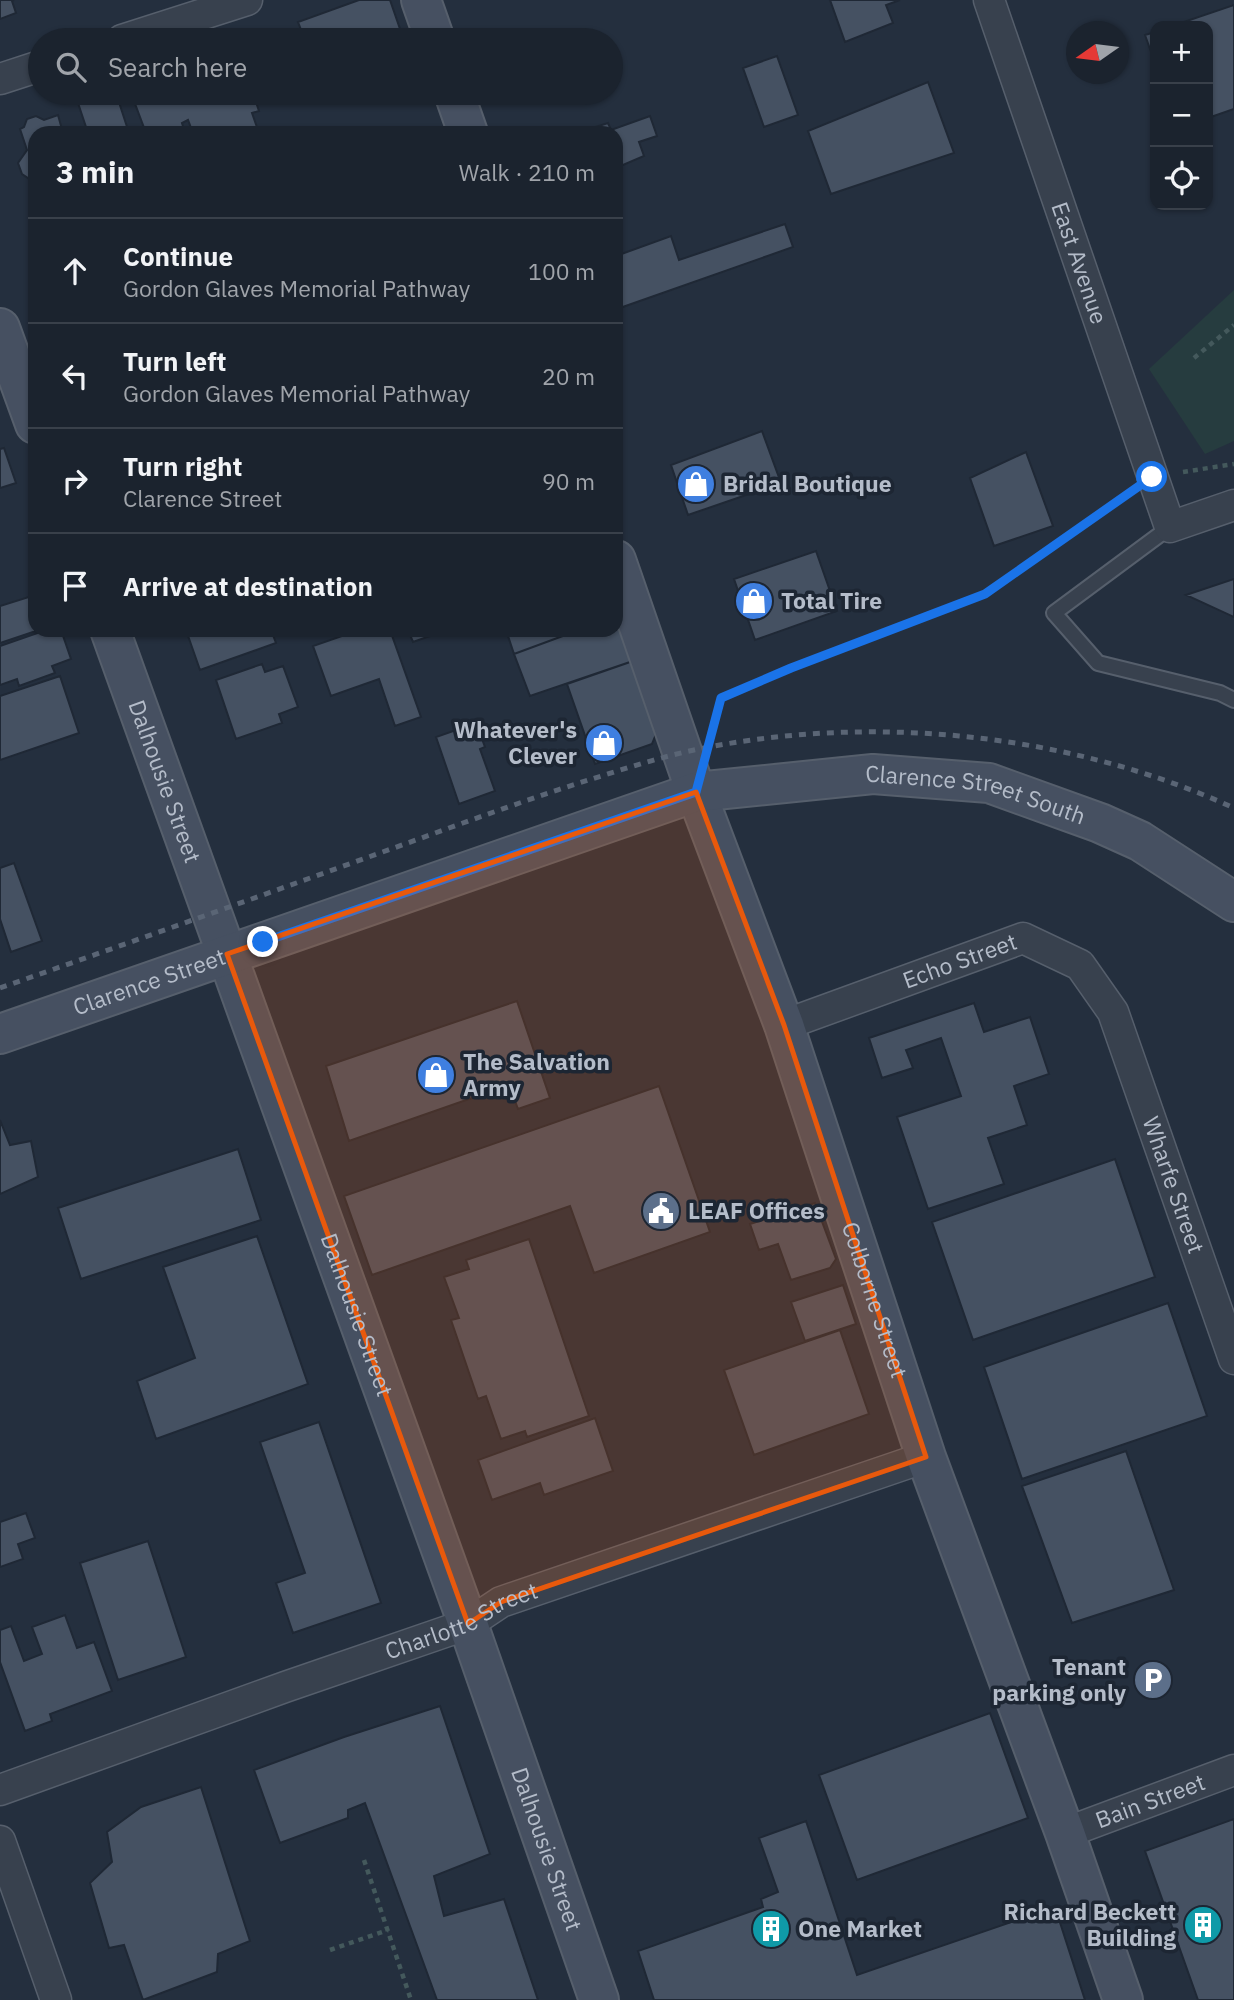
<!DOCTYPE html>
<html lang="en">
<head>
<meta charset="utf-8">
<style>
  body { margin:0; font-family:"IBM Plex Sans",sans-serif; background:#242b36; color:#f1f3f6 }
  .controls { position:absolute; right:21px; top:21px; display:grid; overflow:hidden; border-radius:14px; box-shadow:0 2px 5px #0004 }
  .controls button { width:63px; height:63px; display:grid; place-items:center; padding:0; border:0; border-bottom:2px solid #39404a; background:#1b232e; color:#f1f3f6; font:35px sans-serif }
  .compass { position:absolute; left:1066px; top:21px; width:63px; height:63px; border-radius:50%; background:#1b232e; box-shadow:0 2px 5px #0004; rotate:256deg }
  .stop { position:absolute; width:21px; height:21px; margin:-16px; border:5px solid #1a73e8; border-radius:50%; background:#fff }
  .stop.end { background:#1a73e8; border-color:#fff; box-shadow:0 2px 7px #0008 }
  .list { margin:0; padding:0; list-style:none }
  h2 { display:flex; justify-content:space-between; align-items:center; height:91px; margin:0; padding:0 28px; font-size:30px }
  h2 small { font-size:23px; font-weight:400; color:#a0a4aa }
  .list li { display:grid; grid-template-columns:46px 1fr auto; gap:21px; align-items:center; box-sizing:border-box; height:105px; padding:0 28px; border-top:2px solid #39404a }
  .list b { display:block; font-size:26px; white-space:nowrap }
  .list p { margin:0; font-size:23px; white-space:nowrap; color:#a0a4aa }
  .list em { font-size:23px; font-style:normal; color:#a0a4aa }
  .icon { flex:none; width:38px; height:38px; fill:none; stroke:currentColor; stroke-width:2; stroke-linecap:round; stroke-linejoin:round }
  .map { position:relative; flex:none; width:1234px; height:2000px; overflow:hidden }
  .search { position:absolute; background:#1b232e; box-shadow:0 2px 5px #0004; left:28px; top:28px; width:595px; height:77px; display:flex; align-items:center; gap:18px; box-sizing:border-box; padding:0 24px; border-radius:38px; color:#a0a4aa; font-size:26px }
  .panel { position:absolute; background:#1b232e; box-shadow:0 2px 5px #0004; left:28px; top:126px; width:595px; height:511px; border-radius:21px }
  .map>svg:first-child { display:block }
  .green { fill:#263c3f }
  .building { fill:#455162; stroke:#1f2835; stroke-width:2 }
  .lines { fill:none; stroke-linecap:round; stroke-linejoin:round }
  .lane-casing { stroke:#565f6c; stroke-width:18 }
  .street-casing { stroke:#565f6c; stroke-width:33 }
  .secondary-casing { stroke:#565f6c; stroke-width:42 }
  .path { stroke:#44595c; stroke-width:4.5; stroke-dasharray:5 5; stroke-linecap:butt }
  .lane { stroke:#38414e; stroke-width:14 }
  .street { stroke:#38414e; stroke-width:30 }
  .secondary { stroke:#465061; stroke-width:38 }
  .rail { stroke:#5a6575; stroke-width:5; stroke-dasharray:7 7; stroke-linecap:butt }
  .route { stroke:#1a73e8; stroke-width:9 }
  .marked { fill:#e8590c; fill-opacity:0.2; stroke:#e8590c; stroke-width:5; stroke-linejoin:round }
  .labels { text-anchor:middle; stroke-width:7; stroke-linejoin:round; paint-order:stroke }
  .street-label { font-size:23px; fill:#b4bcc9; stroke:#1d2633 }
  .poi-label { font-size:23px; font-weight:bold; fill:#b4bcc9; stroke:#1d2633; text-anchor:start }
</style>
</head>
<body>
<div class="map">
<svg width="1234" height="2000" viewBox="0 0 1234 2000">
  <rect width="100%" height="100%" fill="#242f3e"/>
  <path class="green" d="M 1234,290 L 1234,441 L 1205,454 L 1149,369 Z"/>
  <path class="building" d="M 0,0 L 14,0 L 12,1 L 16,13 L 0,19 Z
    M 359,0 L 390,0 L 400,29 L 368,40 L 305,40 L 298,22 Z
    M 830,0 L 900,0 L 886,5 L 893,23 L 845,42 Z
    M 1234,5 L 1234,109 L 1208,118 L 1208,26 L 1172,26 Z
    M 1155,32 L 1155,63 L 1145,35 Z
    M 777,56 L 798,115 L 764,127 L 743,68 Z
    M 928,82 L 954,153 L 831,194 L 808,131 Z
    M 100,93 L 116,93 L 129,133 L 88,133 L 77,100 Z
    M 131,93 L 253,93 L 259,111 L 252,113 L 259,133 L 193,133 L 188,120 L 182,123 L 185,133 L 156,133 L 155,130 L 146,133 Z
    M 58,115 L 63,133 L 35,133 L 35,178 L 31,180 L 22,174 L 18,163 L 27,150 L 20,129 L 24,127 L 27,119 L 36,116 L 44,120 Z
    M 650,116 L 657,136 L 639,142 L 644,156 L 616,168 L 616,133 L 577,133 L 608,123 L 611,130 Z
    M 785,224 L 793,247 L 617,309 L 616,256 L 671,236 L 679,260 Z
    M 762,431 L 781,483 L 688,515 L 671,465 Z
    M 4,448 L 16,483 L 0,488 L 0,449 Z
    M 1026,452 L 1053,526 L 994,546 L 970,478 Z
    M 816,551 L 837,611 L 755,640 L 734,579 Z
    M 1234,579 L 1234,617 L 1186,595 Z
    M 35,595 L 35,630 L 39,630 L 0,643 L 0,606 Z
    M 616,616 L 633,661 L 530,696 L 514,654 L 579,630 L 616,630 Z
    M 46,630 L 61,630 L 71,659 L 52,666 L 55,673 L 19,686 L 17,679 L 0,685 L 0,646 Z
    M 186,630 L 271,630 L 276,643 L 200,670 Z
    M 359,630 L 390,630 L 421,717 L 395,726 L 379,679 L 331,696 L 313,646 Z
    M 408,630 L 447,630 L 413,642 Z
    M 506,630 L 579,630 L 514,654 Z
    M 633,661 L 657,732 L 652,744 L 595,764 L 567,684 Z
    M 262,664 L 265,672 L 283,666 L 298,707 L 279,714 L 282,723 L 236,739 L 216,680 Z
    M 60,676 L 79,733 L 0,760 L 0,696 Z
    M 476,723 L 485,747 L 480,749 L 495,791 L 459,804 L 436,737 Z
    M 14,863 L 42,941 L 11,952 L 0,919 L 0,868 Z
    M 517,1001 L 550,1098 L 518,1109 L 509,1085 L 349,1141 L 326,1066 Z
    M 974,1003 L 984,1032 L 1030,1017 L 1049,1074 L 1014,1086 L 1027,1125 L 988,1138 L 1004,1184 L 928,1209 L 897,1117 L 961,1096 L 941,1038 L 906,1050 L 913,1068 L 882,1078 L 869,1038 Z
    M 659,1086 L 710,1232 L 594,1273 L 570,1206 L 372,1275 L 344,1196 Z
    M 0,1120 L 10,1145 L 31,1141 L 38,1177 L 0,1194 Z
    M 238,1149 L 261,1220 L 81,1279 L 58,1208 Z
    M 1115,1159 L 1155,1277 L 973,1340 L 932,1222 Z
    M 815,1203 L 836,1259 L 830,1268 L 791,1280 L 778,1244 L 759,1250 L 750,1224 Z
    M 257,1236 L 308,1384 L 156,1439 L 137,1381 L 195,1358 L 163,1267 Z
    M 529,1239 L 589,1416 L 527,1437 L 525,1431 L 501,1439 L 486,1396 L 478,1399 L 451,1320 L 459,1318 L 444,1277 L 469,1269 L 466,1260 Z
    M 843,1285 L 856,1324 L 805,1341 L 791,1302 Z
    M 1168,1303 L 1207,1416 L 1022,1479 L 984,1367 Z
    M 840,1330 L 869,1414 L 754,1455 L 724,1370 Z
    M 595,1418 L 613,1471 L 544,1495 L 540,1483 L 492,1500 L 478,1460 Z
    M 319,1422 L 381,1603 L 293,1633 L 276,1583 L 305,1573 L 260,1442 Z
    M 1126,1451 L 1174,1590 L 1072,1623 L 1022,1486 Z
    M 26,1513 L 35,1538 L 18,1544 L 23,1559 L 0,1567 L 0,1522 Z
    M 148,1541 L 186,1657 L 118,1680 L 80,1563 Z
    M 65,1615 L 77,1648 L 94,1642 L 112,1691 L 50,1714 L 52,1721 L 25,1731 L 0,1662 L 0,1630 L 11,1626 L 24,1661 L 42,1654 L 32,1627 Z
    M 440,1706 L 490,1854 L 434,1876 L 444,1916 L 504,1899 L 538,2000 L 437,2000 L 365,1803 L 348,1810 L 348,1818 L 280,1843 L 254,1770 L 344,1737 Z
    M 990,1713 L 1028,1818 L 857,1880 L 819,1775 Z
    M 201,1787 L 250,1941 L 218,1954 L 217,1972 L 143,2000 L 124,1945 L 109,1948 L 90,1883 L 112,1862 L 107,1832 L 141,1807 Z
    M 1234,1819 L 1234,2000 L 1198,2000 L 1145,1851 Z
    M 806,1821 L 857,1975 L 1055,1907 L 1085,2000 L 654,2000 L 638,1951 L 763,1907 L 761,1899 L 778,1892 L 759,1838 Z"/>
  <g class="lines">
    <defs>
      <path id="lane" d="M 1170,527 L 1054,613 L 1098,663 L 1220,693 L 1234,700"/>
      <g id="street">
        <path id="s1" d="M 989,0 L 1170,527 L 1234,505"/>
        <path d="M 122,40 L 247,0"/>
        <path d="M 0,79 L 40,66"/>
        <path id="s2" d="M 784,1025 L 1023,938 L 1080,965 L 1113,1012 L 1234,1359"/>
        <path id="s3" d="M 0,1790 L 285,1687 L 468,1624 L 501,1602 L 926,1457"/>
        <path id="s4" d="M 1065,1833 L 1234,1770"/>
        <path d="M 0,1841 L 56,2000"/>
      </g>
      <g id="secondary">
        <path d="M 421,0 L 435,40"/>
        <path d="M 454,93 L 468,133"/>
        <path d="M 0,328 L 35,424"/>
        <path id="s5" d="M 616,560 L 696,792 L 784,1025 L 926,1457 L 1065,1833 L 1123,2000"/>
        <path id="s6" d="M 110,630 L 468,1624 L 599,2000"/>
        <path id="s7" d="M 0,1034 L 696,792 L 873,774 L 989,783 L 1100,823 L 1140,841 L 1234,902"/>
      </g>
    </defs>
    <use href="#lane" class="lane-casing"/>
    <use href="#street" class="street-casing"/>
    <use href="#secondary" class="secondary-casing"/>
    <path class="path" d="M 1194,358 L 1234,325
      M 1183,472 L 1234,464
      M 714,727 L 721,698 L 791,668 L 985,594 L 1128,495
      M 364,1860 L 411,2000
      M 330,1950 L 388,1930"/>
    <use href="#lane" class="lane"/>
    <use href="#street" class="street"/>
    <use href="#secondary" class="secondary"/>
    <path class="rail" d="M 0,988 C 126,944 252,899 377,854 C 444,830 511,805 579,783 C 621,770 665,755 709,747 C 882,714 1074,735 1234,808"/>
  </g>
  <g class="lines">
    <path class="route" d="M 263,942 L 696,792 L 721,698 L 791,668 L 985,594 L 1152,477"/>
  </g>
  <path class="marked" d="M 696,792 L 784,1025 L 926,1457 L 501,1602 L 468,1624 L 227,954 Z"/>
  <defs>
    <symbol id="shop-disc" viewBox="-11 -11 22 22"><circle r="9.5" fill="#3f7fe0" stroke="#1d2633"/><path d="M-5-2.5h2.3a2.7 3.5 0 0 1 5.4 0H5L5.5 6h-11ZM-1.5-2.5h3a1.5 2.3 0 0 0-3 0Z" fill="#fff"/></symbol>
    <symbol id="civic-disc" viewBox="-11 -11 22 22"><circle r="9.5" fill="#5c6f8a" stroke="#1d2633"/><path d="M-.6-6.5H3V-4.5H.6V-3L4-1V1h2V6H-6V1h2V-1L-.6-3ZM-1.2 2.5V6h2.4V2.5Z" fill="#fff"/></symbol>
    <symbol id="parking-disc" viewBox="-11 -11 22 22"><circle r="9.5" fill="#5c6f8a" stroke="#1d2633"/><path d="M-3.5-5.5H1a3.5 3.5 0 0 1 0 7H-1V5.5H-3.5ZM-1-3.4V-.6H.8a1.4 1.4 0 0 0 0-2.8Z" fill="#fff"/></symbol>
    <symbol id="building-disc" viewBox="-11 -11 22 22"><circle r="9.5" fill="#0f9aa8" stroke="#1d2633"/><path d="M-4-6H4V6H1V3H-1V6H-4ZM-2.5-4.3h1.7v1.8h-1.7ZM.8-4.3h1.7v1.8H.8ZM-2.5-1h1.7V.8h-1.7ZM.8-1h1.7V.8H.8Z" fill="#fff"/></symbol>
  </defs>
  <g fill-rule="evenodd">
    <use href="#shop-disc" x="674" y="462" width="44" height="44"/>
    <use href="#shop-disc" x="732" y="579" width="44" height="44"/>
    <use href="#shop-disc" x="582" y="721" width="44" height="44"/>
    <use href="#shop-disc" x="414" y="1053" width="44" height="44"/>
    <use href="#civic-disc" x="639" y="1189" width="44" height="44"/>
    <use href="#parking-disc" x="1131" y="1658" width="44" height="44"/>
    <use href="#building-disc" x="1181" y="1903" width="44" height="44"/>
    <use href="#building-disc" x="749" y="1907" width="44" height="44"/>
  </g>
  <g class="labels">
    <g class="street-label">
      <text dy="8" stroke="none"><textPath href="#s1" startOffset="278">East Avenue</textPath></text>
      <text dy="8" stroke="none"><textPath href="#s6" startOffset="161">Dalhousie Street</textPath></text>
      <text dy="8" stroke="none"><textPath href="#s7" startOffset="1020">Clarence Street South</textPath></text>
      <text dy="8" stroke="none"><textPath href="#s2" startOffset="187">Echo Street</textPath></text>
      <text dy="8" stroke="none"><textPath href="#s7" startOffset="158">Clarence Street</textPath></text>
      <text dy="8" stroke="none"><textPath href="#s2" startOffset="558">Wharfe Street</textPath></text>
      <text dy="8" stroke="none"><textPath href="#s5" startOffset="784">Colborne Street</textPath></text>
      <text dy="8" stroke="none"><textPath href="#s6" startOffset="728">Dalhousie Street</textPath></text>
      <text dy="8" stroke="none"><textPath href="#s3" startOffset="492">Charlotte Street</textPath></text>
      <text dy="8" stroke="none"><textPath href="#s4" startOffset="91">Bain Street</textPath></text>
      <text dy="8" stroke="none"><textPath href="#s6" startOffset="1295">Dalhousie Street</textPath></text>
    </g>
    <g class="poi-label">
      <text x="723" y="492">Bridal Boutique</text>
      <text x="781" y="609">Total Tire</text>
      <text x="577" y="738" text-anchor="end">Whatever's<tspan x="577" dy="26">Clever</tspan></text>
      <text x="463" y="1070">The Salvation<tspan x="463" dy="26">Army</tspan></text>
      <text x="688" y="1219">LEAF Offices</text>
      <text x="1126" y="1675" text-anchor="end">Tenant<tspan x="1126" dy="26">parking only</tspan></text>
      <text x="1176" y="1920" text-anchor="end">Richard Beckett<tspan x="1176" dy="26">Building</tspan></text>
      <text x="798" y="1937">One Market</text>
    </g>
  </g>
</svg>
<div class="controls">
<button>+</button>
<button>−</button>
<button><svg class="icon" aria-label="locate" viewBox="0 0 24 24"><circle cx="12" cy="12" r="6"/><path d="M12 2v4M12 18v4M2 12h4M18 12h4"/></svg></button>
</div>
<svg class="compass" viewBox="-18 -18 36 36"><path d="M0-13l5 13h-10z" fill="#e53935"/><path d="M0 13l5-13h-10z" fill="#a0a4aa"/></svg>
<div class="stop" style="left:1152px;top:477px"></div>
<div class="stop end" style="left:263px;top:942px"></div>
<div class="search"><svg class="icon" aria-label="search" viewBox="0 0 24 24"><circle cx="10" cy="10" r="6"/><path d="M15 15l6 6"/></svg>Search here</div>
<section class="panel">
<h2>3 min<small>Walk · 210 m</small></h2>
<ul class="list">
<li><svg class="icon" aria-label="ahead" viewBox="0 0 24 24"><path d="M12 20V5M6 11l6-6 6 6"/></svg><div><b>Continue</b><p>Gordon Glaves Memorial Pathway</p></div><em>100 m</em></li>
<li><svg class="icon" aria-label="left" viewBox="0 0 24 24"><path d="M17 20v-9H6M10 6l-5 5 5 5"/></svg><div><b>Turn left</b><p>Gordon Glaves Memorial Pathway</p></div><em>20 m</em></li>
<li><svg class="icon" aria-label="right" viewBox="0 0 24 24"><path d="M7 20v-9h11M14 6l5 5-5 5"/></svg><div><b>Turn right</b><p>Clarence Street</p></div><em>90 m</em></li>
<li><svg class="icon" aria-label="arrive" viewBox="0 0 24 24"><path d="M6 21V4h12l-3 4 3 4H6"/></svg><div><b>Arrive at destination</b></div></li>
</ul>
</section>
</div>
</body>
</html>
